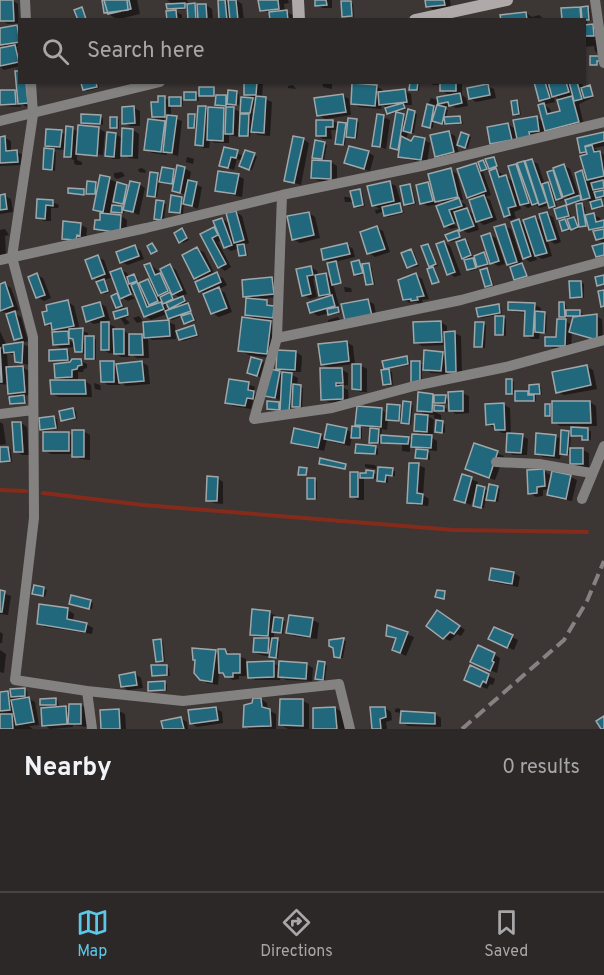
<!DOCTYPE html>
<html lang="en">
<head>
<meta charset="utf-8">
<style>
  body { margin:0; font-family:Overpass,sans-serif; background:#353030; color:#f1f3f6 }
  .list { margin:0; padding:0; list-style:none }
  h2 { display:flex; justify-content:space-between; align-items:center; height:78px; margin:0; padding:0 24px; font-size:26px }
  h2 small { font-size:20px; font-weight:400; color:#a7a6a8 }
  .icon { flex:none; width:33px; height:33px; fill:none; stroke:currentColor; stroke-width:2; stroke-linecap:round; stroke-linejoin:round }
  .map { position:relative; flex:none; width:604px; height:729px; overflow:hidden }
  .search { position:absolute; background:#2d2828; box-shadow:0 2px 4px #0004; left:18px; right:18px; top:18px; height:66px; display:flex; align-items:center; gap:15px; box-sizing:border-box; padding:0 21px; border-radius:0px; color:#a7a6a8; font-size:22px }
  .sheet { height:162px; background:#2d2828 }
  nav { display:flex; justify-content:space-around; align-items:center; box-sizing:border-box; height:84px; border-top:2px solid #484445; background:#2d2828; font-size:16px; color:#a7a6a8 }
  nav a { display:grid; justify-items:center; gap:3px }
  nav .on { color:#5dc7e8 }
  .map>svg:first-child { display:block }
  .shadow { fill:#0007; fill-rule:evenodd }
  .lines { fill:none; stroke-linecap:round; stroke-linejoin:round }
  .stream { stroke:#852b1c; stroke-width:4 }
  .building { fill:#21687c; stroke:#a0a7a9; stroke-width:1.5 }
  .street { stroke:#848181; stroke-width:10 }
  .secondary { stroke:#afaaa9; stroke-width:12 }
  .rail { stroke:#878281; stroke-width:4; stroke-dasharray:12 6; stroke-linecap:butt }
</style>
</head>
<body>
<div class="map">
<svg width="604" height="729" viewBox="0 0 604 729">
  <rect width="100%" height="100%" fill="#3c3635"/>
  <path class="shadow" d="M 12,0 L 18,4 L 19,23 L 8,24 L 1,20 Z
    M 103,0 L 137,0 L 140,14 L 119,19 L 115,18 L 105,12 Z
    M 167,0 L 187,0 L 188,3 L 182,3 L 189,7 L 195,5 L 206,5 L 212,9 L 213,20 L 190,20 L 189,9 L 173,10 L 182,15 L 182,20 L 168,20 L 173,12 L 168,9 L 175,5 Z
    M 236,0 L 242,4 L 244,20 L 221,20 L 225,1 L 230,3 Z
    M 260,0 L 288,0 L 289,3 L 284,4 L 285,12 L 293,15 L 294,20 L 271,20 L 271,13 L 261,10 Z
    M 316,0 L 332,0 L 332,8 L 323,8 L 316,5 Z
    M 426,0 L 450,0 L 451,8 L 434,10 L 427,7 Z
    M 350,2 L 353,4 L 354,17 L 346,17 L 343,16 Z
    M 580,8 L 590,9 L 591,20 L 587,21 L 587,26 L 593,26 L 599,29 L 599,39 L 594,39 L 599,42 L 597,53 L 595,51 L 594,46 L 584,47 L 584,20 L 563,20 Z
    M 526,13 L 532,17 L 539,15 L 545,20 L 526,20 Z
    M 17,26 L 20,28 L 20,46 L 15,47 L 20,49 L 20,66 L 4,70 L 0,67 L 0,50 L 8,48 L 0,44 L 0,29 Z
    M 20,82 L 34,106 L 26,107 L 21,104 L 21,107 L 0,106 L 0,92 L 15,92 L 19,94 Z
    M 98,82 L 99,88 L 87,91 L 84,89 L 83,84 Z
    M 246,82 L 263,82 L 262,98 L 272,102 L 270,136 L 258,135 L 251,131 L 250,137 L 239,134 L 239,137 L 229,135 L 229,143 L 215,143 L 210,140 L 209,148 L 203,148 L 196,144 L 197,129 L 189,127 L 194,116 L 198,118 L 206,108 L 210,110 L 224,109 L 227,111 L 227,106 L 217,104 L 225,97 L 229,99 L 237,93 L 239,94 L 239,105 L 228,103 L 228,109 L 234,109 L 242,113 L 242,99 L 252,99 L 257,102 L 257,97 L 252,97 L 246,94 ZM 253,108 L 257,108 L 256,113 L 252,113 Z
    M 322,82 L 332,82 L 332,89 L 323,87 Z
    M 411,82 L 420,82 L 419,91 L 411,89 Z
    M 430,82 L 471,82 L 462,83 L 462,95 L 466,98 L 468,106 L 456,108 L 452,106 L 446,107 L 440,103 L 455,94 L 447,94 L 441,90 L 441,85 L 433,85 Z
    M 535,82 L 582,82 L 584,89 L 589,87 L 592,89 L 594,97 L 579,104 L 584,126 L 553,134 L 544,129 L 545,134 L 525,142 L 516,137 L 517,143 L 498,147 L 492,143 L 508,124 L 517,130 L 536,117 L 544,122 L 544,105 L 550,109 L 552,114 L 561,112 L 561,100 L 554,96 L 555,102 L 546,104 L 540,100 Z
    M 293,85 L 296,89 L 288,88 L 288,86 Z
    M 376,86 L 383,90 L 382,93 L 405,91 L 411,94 L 412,105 L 405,105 L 407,109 L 391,114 L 386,107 L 382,105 L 381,109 L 359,107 L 352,103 Z
    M 488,86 L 494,89 L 496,98 L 476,102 L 470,98 Z
    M 196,93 L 198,95 L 199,101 L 186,99 Z
    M 342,95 L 349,99 L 351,115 L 325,119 L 319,115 Z
    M 164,98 L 171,101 L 180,98 L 183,100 L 183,106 L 171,105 L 171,117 L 182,121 L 178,156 L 167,153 L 167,155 L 152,153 L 145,149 L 164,125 L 167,125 L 166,104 L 163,104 L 164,120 L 160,120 L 164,123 L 153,117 Z
    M 431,98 L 437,100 L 436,105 L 429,103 Z
    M 517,102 L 519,103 L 521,115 L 517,116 L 515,114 Z
    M 428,106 L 437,109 L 445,109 L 448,110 L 446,118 L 460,117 L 462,119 L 463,124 L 449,125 L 434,121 L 433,128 L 426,126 Z
    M 134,108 L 140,111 L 140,126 L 130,126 L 124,123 Z
    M 409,111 L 417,114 L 414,133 L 408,132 L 406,140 L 412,143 L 424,140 L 430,143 L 427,163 L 406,159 L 400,156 L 400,152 L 392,148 L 404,115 L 407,117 Z
    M 378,115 L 390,120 L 386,149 L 374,145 Z
    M 101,117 L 103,118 L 103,125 L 82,122 Z
    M 117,118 L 119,120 L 119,129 L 111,127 Z
    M 317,121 L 333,121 L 339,125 L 345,124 L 349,126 L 356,121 L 359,122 L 357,139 L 346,136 L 345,145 L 339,144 L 338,130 L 331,130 L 332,139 L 323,139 L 317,135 Z
    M 98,128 L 105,132 L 103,155 L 82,153 L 82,156 L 77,154 L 77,160 L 82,162 L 82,165 L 76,165 L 74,163 L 74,160 L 65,156 L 66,150 L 52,149 L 46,145 L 61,132 L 67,135 L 73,129 L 79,132 Z
    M 133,130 L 139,134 L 138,159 L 129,158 L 121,153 L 120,159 L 113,159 L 106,155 L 116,134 L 123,139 Z
    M 448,132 L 455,136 L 459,155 L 442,159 L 436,156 Z
    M 604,133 L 604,146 L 594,148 L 604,155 L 604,180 L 601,181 L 604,183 L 604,198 L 600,199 L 594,195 L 596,202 L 603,202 L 604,207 L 596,209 L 593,208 L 592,202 L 584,199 L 582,172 L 587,175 L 587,156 L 581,152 L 579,139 ZM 592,188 L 599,192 L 594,194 Z
    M 468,136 L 471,137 L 468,148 L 461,146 Z
    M 0,138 L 5,138 L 11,141 L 11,152 L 17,152 L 23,155 L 24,165 L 0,166 Z
    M 303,139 L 309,143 L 301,185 L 286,180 Z
    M 324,143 L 327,145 L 324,160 L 314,157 Z
    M 225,149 L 244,156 L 257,156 L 252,170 L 244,167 L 243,161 L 237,159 L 234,170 L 221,165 Z
    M 54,151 L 56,152 L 55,171 L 47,170 L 44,169 Z
    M 368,152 L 374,156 L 370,171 L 346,163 Z
    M 187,157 L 194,159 L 193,164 L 186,162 Z
    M 493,158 L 496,160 L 498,167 L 494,169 L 502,174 L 503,177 L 506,177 L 514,182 L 516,165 L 521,168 L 519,164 L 532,161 L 538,164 L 545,185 L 548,184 L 553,187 L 553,172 L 557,174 L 564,166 L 570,169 L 579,196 L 583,201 L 570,205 L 568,204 L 570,200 L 562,195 L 564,199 L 560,201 L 554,197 L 558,209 L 566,207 L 568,208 L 572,219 L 580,222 L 582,205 L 585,207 L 586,216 L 594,215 L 600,218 L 601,222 L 604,221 L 604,243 L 597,239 L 595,232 L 591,229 L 590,226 L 583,227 L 578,224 L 579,229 L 575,230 L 569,227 L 571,231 L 563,230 L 563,221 L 558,218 L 555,208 L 550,205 L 540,208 L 536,205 L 528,208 L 519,203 L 521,209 L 514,212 L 516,218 L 511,220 L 505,216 L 494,170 L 487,166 L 488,170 L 483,172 L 491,195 L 485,197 L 490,200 L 497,220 L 484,225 L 476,220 L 479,230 L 468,233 L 462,230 L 460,225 L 448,218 L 447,221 L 458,227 L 451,229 L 445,226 L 445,203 L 438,202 L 438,204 L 428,206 L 421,203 L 428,184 L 433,186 L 451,170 L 457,174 L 463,200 L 460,201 L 465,204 L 467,210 L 475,215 L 473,200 L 468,197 L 476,164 L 481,167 L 483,162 L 489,165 ZM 541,197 L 549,202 L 549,205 L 539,199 Z
    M 313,162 L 331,162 L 337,166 L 337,181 L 319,181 L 313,178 Z
    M 142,168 L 145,170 L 146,173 L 139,172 L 138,169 Z
    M 184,168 L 191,172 L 189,182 L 202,187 L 198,209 L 184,203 L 183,214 L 173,212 L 172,197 L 185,200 L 186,195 L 174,190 L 175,185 L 160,181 L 157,197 L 151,196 L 152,173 L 162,176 Z
    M 122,172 L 125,176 L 117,179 L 114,177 L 114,173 Z
    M 238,176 L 244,179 L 242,197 L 223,193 L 217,190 Z
    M 109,179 L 116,182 L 109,215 L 121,216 L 127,220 L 126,235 L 102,232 L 96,228 L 101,222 L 102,213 L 95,209 L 98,195 L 90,194 L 86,192 L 86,195 L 69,193 L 84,191 L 88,193 L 96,184 L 100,186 Z
    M 390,183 L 396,186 L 404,213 L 388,217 L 385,215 L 388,210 L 376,214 L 375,210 L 380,209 L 373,205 Z
    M 139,184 L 145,188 L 139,215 L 124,209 L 124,214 L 113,212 L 122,207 L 125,209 L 126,204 L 118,203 L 126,186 L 130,188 Z
    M 409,186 L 412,187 L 416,204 L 408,206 L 406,204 Z
    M 360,191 L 362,192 L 365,206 L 357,208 L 354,202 L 345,202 L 344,197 L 348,197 L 354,200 Z
    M 0,196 L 5,196 L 11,199 L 13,212 L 0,214 Z
    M 38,200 L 52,202 L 59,205 L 58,208 L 51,208 L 51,221 L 44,221 L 37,217 Z
    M 158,202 L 166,204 L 164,221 L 155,218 Z
    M 236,212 L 242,216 L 249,243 L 243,245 L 246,247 L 248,256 L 240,255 L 239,248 L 231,251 L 225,247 L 222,240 L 218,242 L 231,267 L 225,271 L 219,267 L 202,235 L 214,229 L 219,232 L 222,219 L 231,224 Z
    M 309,213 L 315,217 L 320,238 L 300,243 L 293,239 Z
    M 547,214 L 553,217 L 561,242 L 555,244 L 547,239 L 552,256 L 542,259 L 535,255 L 537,260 L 530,262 L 524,258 L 519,221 L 526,225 L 535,218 L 543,222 Z
    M 81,225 L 87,228 L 86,238 L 70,242 L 63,238 Z
    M 504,226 L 511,229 L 528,278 L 518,281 L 516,279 L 511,266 L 508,264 Z
    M 377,228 L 383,231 L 390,252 L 375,257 L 369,253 Z
    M 5,229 L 9,235 L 5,236 L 6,256 L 0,257 L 0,230 Z
    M 182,230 L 189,240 L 183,243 L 180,242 Z
    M 458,232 L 462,238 L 451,242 L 449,240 Z
    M 490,235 L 496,238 L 505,264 L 498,266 L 489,261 L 490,265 L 481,268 L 476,265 L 478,269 L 471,271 L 468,269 L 468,261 L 463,258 L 465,241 L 468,242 L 473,257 L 470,258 L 477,262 L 484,254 L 489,257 Z
    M 444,242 L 450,246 L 461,275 L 455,277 L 448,273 Z
    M 347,245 L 353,249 L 355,257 L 334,262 L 338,264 L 342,284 L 333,284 L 341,313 L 332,315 L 329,313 L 318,316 L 312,312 L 325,298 L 320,296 L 317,278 L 313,279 L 317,297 L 310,299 L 304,295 L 298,270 L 311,267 L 317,271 L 318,276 L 326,275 L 332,278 L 332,263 L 324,259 Z
    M 428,245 L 430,247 L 438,266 L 432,267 L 430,266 Z
    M 135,247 L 141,251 L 144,259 L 128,265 L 121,262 Z
    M 197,249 L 204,252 L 215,275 L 223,278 L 227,285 L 219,289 L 225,293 L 232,312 L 219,317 L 212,313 L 204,293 L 200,290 L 201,281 L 196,278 Z
    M 411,251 L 414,252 L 419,266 L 411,268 L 408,267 Z
    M 98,257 L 104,260 L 109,274 L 121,270 L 127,273 L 129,278 L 134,276 L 137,277 L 140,285 L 148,281 L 154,285 L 150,264 L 166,278 L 170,266 L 176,270 L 187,294 L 181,296 L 185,299 L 187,303 L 186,304 L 190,306 L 192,312 L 189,313 L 194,316 L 196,321 L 188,324 L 182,316 L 172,320 L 167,314 L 151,320 L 145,316 L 137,296 L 126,289 L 124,292 L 135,298 L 128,301 L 120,297 L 124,307 L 120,309 L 117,307 L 117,295 L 121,297 L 113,277 L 104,280 L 106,282 L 110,292 L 105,294 L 102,292 L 100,282 L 94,278 ZM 172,293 L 181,298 L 175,301 ZM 168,303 L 170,308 L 173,310 L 169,312 L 165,306 Z
    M 359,262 L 362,266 L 371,266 L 375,285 L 368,284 L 366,274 L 358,276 L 356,274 Z
    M 433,269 L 435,270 L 440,283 L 434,283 Z
    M 487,270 L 489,271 L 494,286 L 489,287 L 486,286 Z
    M 37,275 L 43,278 L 51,298 L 44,301 L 37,297 Z
    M 416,275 L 422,279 L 429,299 L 422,300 L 423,303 L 419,304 L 416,302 L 410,303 L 404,300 Z
    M 272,279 L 278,283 L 280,297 L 255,299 L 273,305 L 279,321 L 265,319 L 281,328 L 278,352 L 296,352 L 302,356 L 301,372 L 286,372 L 298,378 L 297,386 L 303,388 L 302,408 L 296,407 L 295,414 L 268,408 L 279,404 L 282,406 L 282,401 L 266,395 L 279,373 L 284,375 L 284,372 L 278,368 L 278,359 L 249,355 L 239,350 L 257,321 L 246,314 L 248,298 L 245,296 Z
    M 581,282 L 584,284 L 584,298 L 574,298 L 571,297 L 571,283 Z
    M 5,284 L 11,288 L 19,310 L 12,312 L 21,317 L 28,341 L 22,343 L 15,339 L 8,313 L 0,311 L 0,286 Z
    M 344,287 L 351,288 L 352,292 L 345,292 Z
    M 368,301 L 374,304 L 377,319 L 352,324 Z
    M 68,302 L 74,306 L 80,330 L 88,333 L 88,338 L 96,339 L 96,360 L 87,358 L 87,355 L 76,351 L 76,347 L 61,348 L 54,345 L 59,332 L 46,324 ZM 62,333 L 75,340 L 75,344 L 61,335 Z
    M 100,303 L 106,307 L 110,320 L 94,324 L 88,321 Z
    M 564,304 L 566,305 L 567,312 L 582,313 L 583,319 L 596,316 L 602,319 L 603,342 L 572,331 L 571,349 L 553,348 L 546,345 L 558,339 L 565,321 L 572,325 L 574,316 L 567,315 L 567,318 L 561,316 Z
    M 535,305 L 541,308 L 541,313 L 547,315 L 546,333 L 540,333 L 539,339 L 532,339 L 525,335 L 526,313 L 516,312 L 509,309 Z
    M 498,306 L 501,307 L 502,314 L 482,318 L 479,316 Z
    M 126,310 L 130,316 L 125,318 L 130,323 L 125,325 L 121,319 L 116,318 Z
    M 139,316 L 143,321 L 137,323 L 133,318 Z
    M 338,317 L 342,324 L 329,325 L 328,320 Z
    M 503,318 L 506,319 L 506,336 L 499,335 L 496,334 Z
    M 169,322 L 175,325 L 176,339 L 152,340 L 148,338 L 149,358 L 137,358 L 130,354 L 130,357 L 121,357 L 115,353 L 109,353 L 102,349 L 109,324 L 115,327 L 115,330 L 124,330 L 130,336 L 142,335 L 146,338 Z
    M 441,322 L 447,326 L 447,333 L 454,333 L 461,336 L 462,374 L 454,375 L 447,371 L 447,374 L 431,373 L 422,368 L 422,384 L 415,384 L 420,363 L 425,366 L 442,353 L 447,356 L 446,345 L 422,346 L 415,342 Z
    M 483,323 L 486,325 L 485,348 L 479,348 L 476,346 Z
    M 193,327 L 196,329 L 199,336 L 183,341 L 180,339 Z
    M 0,331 L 6,344 L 0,347 Z
    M 346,342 L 353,346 L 355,365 L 360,365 L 367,369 L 367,392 L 360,392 L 353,388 L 353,364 L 329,367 L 322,364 Z
    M 23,344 L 29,347 L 28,365 L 16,361 L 15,355 L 7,353 L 8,368 L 22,367 L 29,371 L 31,395 L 22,396 L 26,398 L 27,403 L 14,405 L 11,403 L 17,397 L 9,393 L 9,385 L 0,384 L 0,348 L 6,351 L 5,346 Z
    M 67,351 L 69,352 L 70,365 L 81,361 L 87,364 L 87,368 L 84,369 L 83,372 L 78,372 L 78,381 L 85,381 L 91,385 L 92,397 L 59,397 L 52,394 L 64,382 L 56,377 L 69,363 L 69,361 L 51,360 Z
    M 406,357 L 409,359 L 410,365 L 388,369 L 385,368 Z
    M 261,361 L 264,363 L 260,377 L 251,374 Z
    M 142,362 L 148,366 L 150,384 L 126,386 L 120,382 L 120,385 L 108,385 L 102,381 L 113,363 L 117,365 Z
    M 586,366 L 593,370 L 597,389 L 564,395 L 558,392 Z
    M 342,370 L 348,373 L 348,385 L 340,386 L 348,390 L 349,402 L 329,402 L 323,399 Z
    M 389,371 L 392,372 L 393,385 L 387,386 L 384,384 Z
    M 511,380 L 514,382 L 514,393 L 531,392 L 539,386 L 541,387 L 542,395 L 536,395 L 536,401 L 519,402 L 517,400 L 516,395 L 508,390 Z
    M 94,383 L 100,385 L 101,390 L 95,389 Z
    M 248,384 L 255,387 L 254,393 L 260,396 L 259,401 L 253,400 L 251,409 L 233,406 L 227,402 Z
    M 462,393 L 469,396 L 469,413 L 456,414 L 450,410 L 450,404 L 438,403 L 438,407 L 444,407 L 447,409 L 447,412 L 433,411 L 441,415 L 441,422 L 445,424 L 445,433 L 437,431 L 438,419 L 434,418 L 433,435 L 427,435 L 437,441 L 437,451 L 425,450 L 430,453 L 430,460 L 417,458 L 417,448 L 410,445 L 410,452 L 402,451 L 402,444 L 385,443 L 381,441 L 381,444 L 374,444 L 371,442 L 372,428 L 363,427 L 356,424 L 382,410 L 388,414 L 399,406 L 404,409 L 410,403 L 413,405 L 411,425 L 388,419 L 387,430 L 382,429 L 381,437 L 408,438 L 413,441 L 426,437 L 415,431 L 428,416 L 434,420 L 434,415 L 425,414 L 418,411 L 432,395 L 450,399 Z
    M 590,402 L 596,406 L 597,426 L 560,426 L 554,422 L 554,417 L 547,415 L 550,405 L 554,407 L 554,403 Z
    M 487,405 L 504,405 L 510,408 L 511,435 L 522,436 L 528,439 L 527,455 L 513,455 L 507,451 L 508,433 L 502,433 L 488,424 Z
    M 73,409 L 76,411 L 77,419 L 65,421 L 62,420 Z
    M 54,418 L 57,419 L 58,429 L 44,431 L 42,429 Z
    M 0,422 L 3,424 L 6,444 L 0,445 Z
    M 21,423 L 27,427 L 29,455 L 22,455 L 15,451 Z
    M 329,426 L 347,430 L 353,433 L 353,428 L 362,428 L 362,439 L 352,437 L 350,446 L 332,442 L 327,439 L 324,451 L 299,445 L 292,442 L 321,435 L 326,439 Z
    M 572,429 L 591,431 L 591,440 L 571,435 L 570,449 L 583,450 L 589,453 L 589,467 L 577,467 L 571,463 L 571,455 L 561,453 L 560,459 L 543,457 L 537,454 L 555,436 L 562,440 L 569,432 L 572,434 Z
    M 83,431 L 90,435 L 90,460 L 80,459 L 74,454 L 51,454 L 44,450 L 68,433 L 73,436 Z
    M 475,444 L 504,456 L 495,480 L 473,472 Z
    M 376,447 L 378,449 L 378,455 L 357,452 Z
    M 8,448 L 11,450 L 12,462 L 1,463 L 0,449 Z
    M 365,464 L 374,465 L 376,466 L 376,469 L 368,468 L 365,467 Z
    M 418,465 L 425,468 L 423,495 L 429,499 L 428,506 L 414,505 L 408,502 Z
    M 393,470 L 395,471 L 395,476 L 388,476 L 388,483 L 379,480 Z
    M 544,471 L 550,475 L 551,481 L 554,473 L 571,477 L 577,480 L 572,501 L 555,498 L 549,494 L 550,489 L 543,490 L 543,496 L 536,497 L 530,493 Z
    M 373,472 L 376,474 L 376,479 L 364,478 L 364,500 L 358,500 L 351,496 L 358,473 L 362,475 Z
    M 463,476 L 478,482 L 477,487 L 489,491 L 497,487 L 500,489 L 498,502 L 486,498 L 484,508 L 477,507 L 478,491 L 476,490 L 471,505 L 456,499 Z
    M 217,478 L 223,482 L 223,504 L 214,503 L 208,500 Z
    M 314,479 L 317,481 L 317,499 L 311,499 L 309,498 Z
    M 514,573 L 520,577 L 518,587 L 497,583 L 490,580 Z
    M 35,586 L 47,590 L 45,597 L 34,594 Z
    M 0,592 L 11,596 L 8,615 L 0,614 Z
    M 90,601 L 93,603 L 92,609 L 73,604 Z
    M 68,610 L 74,614 L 73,621 L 86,624 L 93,628 L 92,634 L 45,627 L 39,623 Z
    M 269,612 L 276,616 L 275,619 L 285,621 L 283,634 L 274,632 L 274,639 L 280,641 L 278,658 L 261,655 L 254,652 L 260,639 L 251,634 Z
    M 444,615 L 465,630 L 461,636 L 457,634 L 450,641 L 444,638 Z
    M 291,616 L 313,620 L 319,623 L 317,639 L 294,636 L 288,632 Z
    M 388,627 L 414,637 L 406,656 L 394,650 L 398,639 L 388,635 Z
    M 0,632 L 3,634 L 2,643 L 0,643 Z
    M 512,637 L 518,640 L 514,650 L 496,642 Z
    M 160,640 L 163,642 L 165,662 L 160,662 L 157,661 Z
    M 343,640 L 346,641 L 343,658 L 338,657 Z
    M 0,650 L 6,654 L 4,673 L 0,672 Z
    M 225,651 L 246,659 L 246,676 L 239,676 L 239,679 L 233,680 L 219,672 L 218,685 L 207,683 L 201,679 L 215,652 L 220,654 Z
    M 494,654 L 500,658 L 497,673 L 478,665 Z
    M 273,663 L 280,667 L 306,664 L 313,668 L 312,681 L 286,680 L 280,676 L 280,680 L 255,680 L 249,677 Z
    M 319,663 L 327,665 L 325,680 L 319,679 Z
    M 167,666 L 169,668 L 170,676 L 153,675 Z
    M 471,667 L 495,679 L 493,685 L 490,684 L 487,689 L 472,682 Z
    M 135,674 L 141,678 L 143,688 L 128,690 L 122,686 Z
    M 164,683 L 167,684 L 167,691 L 150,691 Z
    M 24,689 L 27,691 L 28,698 L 35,702 L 39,725 L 29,726 L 33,729 L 0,729 L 0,694 L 7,693 L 12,696 Z
    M 261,699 L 267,703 L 268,710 L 276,714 L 276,729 L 249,729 L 244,726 Z
    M 56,700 L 58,701 L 59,708 L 65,707 L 70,710 L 81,705 L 87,709 L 87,727 L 73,725 L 73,727 L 50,729 L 44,725 L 53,706 L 42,705 Z
    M 303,701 L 309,704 L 309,729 L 288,729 L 281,725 Z
    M 215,708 L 222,712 L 223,723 L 197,727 L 191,723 Z
    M 335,708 L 345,714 L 345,729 L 315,729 Z
    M 385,708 L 391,712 L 392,720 L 386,722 L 387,729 L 374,729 Z
    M 399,708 L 402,713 L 435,714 L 441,718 L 441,727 L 408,726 L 402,722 L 402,713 L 395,712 L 395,709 Z
    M 119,711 L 125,714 L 126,729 L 103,729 Z
    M 180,718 L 187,722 L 188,729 L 165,729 Z"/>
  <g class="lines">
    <path class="stream" d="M 0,490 L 26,491
      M 43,493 L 143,505 L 454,530 L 587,532"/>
  </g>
  <path class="building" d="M 0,0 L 13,0 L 14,21 L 0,21 Z
    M 102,0 L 127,0 L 128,10 L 104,13 Z
    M 104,0 L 129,0 L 131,9 L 108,14 Z
    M 218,0 L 225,0 L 227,20 L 219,20 Z
    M 228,0 L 236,0 L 238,20 L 230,20 Z
    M 258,0 L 278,0 L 279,9 L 260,11 Z
    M 315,0 L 326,0 L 327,5 L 315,6 Z
    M 425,0 L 444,0 L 445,5 L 426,7 Z
    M 341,1 L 351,1 L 352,16 L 342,17 Z
    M 185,3 L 185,8 L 167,9 L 166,4 Z
    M 195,3 L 196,20 L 188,20 L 187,4 Z
    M 197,4 L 206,4 L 207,20 L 198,20 Z
    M 588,6 L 589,20 L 582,20 L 581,7 Z
    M 82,7 L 86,19 L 78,20 L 74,10 Z
    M 580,7 L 581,20 L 562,20 L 561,8 Z
    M 176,10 L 177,20 L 167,20 L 166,11 Z
    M 287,10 L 288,20 L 270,20 L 269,12 Z
    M 526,12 L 527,20 L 501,20 L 500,15 Z
    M 593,24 L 594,36 L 584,36 L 584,25 Z
    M 17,25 L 20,42 L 0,45 L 0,28 Z
    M 15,45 L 19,62 L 0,66 L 0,48 Z
    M 590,56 L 600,56 L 601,61 L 597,61 L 597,65 L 590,65 Z
    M 15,71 L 20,71 L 20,82 L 26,82 L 28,103 L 18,104 Z
    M 96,82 L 97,87 L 83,90 L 81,83 Z
    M 244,82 L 257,82 L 256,95 L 244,95 Z
    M 410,82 L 418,82 L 417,90 L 409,90 Z
    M 440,82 L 456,82 L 456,91 L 440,91 Z
    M 534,82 L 545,82 L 550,98 L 539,101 Z
    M 548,82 L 566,82 L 569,92 L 552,97 Z
    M 569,82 L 577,82 L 582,99 L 574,101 Z
    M 352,83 L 377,85 L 375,106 L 351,104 Z
    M 488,84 L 490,95 L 469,99 L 467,88 Z
    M 590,85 L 593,96 L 584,98 L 581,88 Z
    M 199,87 L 214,87 L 214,96 L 199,96 Z
    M 405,89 L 407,102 L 379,105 L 378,92 Z
    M 0,90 L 15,90 L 16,104 L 0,105 Z
    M 228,90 L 237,91 L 236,105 L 227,104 Z
    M 184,92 L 196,92 L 196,100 L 184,100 Z
    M 460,93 L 462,103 L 449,106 L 448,102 L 438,104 L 437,97 Z
    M 343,94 L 346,112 L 317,116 L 314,98 Z
    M 216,95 L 226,95 L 226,106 L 215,105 Z
    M 158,96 L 165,96 L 165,117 L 152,117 L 151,102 L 158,102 Z
    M 256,96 L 266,97 L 264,133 L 251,132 Z
    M 572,96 L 579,122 L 545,131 L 538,105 L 544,103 L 547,114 L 560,111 L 557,100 Z
    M 169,97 L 181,97 L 181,106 L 169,106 Z
    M 241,97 L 253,98 L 250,113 L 240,113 Z
    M 517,100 L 519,114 L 513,115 L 511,101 Z
    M 403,103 L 405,108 L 387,114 L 385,108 Z
    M 427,104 L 434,106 L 430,128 L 422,126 Z
    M 437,105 L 446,107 L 442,124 L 432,121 Z
    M 134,106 L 135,123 L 122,124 L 122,107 Z
    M 198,106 L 206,106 L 203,146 L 195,145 Z
    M 208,107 L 224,108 L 223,141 L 207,140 Z
    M 226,107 L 234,107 L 233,134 L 225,134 Z
    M 408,109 L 415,111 L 411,133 L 403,131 Z
    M 396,112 L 404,114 L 398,150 L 390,148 Z
    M 81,114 L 101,115 L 100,124 L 81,123 Z
    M 188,114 L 195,114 L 194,128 L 188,128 Z
    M 240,114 L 249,114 L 248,136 L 239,136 Z
    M 377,114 L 384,115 L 380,147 L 372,146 Z
    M 167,115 L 177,116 L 172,153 L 163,152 Z
    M 460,116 L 461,123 L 445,124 L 444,117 Z
    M 537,116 L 539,131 L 529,132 L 530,137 L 517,139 L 513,120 Z
    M 110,117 L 117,117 L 117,128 L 110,128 Z
    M 348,118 L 357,119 L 355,138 L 346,137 Z
    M 148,119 L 165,121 L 161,152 L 144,150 Z
    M 316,120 L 333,120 L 333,127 L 326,127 L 326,136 L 316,136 Z
    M 338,122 L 346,123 L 343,145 L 335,144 Z
    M 508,123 L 512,140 L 490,144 L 487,127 Z
    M 78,125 L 99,127 L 97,156 L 76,154 Z
    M 66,126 L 73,127 L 71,157 L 64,157 Z
    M 122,128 L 133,129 L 132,156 L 121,156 Z
    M 46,129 L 62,130 L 60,147 L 45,146 Z
    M 449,131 L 454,152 L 435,157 L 430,135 Z
    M 107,132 L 116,133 L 114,157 L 105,156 Z
    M 461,132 L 469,135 L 465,148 L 457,145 Z
    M 604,132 L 604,141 L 585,146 L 586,152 L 580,153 L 577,138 Z
    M 5,136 L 6,151 L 17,150 L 18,162 L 0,163 L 0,137 Z
    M 293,136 L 304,138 L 294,183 L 284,181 Z
    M 401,136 L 411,141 L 414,136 L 425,138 L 421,160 L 398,157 Z
    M 315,140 L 325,142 L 322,159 L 312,158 Z
    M 592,145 L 594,152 L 600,151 L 604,176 L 587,180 L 580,156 L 587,154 L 585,147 Z
    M 349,146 L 369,151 L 364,169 L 344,163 Z
    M 224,147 L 238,150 L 236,158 L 231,157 L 228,168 L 219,166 Z
    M 44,148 L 54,149 L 52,170 L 43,169 Z
    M 245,150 L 255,153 L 249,170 L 239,166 Z
    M 494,157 L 497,166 L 489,169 L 485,159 Z
    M 532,159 L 547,202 L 539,205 L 525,161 Z
    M 312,160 L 331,161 L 331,179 L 311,178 Z
    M 483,160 L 487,169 L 481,171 L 478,162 Z
    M 524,161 L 538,203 L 532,205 L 517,163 Z
    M 476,163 L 486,191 L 467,198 L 457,169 Z
    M 516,164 L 529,203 L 520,205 L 508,166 Z
    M 564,164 L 574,193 L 563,197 L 553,168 Z
    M 177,165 L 185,167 L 180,193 L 172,191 Z
    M 162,167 L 174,169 L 172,184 L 159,182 Z
    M 451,168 L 458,197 L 435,202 L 428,174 Z
    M 496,168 L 499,177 L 506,175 L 516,206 L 508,208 L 510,215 L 504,217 L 489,171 Z
    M 553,170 L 562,198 L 556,200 L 547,172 Z
    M 582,170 L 590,198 L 582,200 L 575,173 Z
    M 218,171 L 239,174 L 235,194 L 215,191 Z
    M 150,172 L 158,173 L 155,197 L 147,196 Z
    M 100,175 L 110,177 L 103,212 L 93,210 Z
    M 188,180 L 197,182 L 192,206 L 183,204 Z
    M 603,180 L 604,188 L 593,190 L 591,183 Z
    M 87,181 L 96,182 L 95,194 L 86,194 Z
    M 130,181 L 140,183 L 133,212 L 123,210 Z
    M 390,181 L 394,201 L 372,206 L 367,186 Z
    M 117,182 L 127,185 L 123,204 L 113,202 Z
    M 428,182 L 433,201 L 420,204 L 416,185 Z
    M 548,182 L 555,206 L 549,208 L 542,184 Z
    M 410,184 L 414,203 L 404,205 L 400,186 Z
    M 68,188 L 84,189 L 84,195 L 68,193 Z
    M 360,189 L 363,205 L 354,207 L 350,191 Z
    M 604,190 L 604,196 L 596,198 L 594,192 Z
    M 5,194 L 7,209 L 0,210 L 0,195 Z
    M 171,195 L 182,197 L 180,213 L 169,212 Z
    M 484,195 L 492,217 L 476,222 L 469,200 Z
    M 580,195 L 581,200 L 567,205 L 565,200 Z
    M 459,198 L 462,206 L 449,210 L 454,223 L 444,227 L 436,206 Z
    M 37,199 L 53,200 L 53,206 L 46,205 L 45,219 L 36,218 Z
    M 601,199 L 603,206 L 592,209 L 590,202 Z
    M 156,200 L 164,201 L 161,220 L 154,219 Z
    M 400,203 L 402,212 L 384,216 L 382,207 Z
    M 582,203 L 586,226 L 579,227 L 576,204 Z
    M 112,205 L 122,206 L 122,213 L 111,212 Z
    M 566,205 L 569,216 L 557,219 L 554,209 Z
    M 467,208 L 474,226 L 460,231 L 454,212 Z
    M 236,211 L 244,240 L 234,243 L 226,213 Z
    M 309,212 L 314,235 L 292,240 L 287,216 Z
    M 547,212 L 556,239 L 547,241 L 539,214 Z
    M 100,213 L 121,215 L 120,233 L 94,229 L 95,220 L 100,220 Z
    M 594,213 L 596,222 L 604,220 L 604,227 L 589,230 L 585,215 Z
    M 535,216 L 547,253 L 535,256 L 523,220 Z
    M 574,217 L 578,227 L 571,230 L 567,219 Z
    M 222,218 L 232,245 L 224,248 L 213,221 Z
    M 519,219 L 531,256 L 523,259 L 511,222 Z
    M 565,219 L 569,229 L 562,231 L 559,221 Z
    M 63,221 L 81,223 L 80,236 L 77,235 L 76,240 L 62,239 Z
    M 505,224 L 517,262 L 507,265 L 494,227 Z
    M 377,226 L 385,249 L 367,254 L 360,232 Z
    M 214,227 L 218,235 L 212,238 L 226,264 L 218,268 L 200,234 Z
    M 182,228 L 187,238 L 179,243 L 174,233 Z
    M 604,229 L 604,238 L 596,240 L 593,231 Z
    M 458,230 L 460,237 L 448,241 L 445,235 Z
    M 490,233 L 499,261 L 490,264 L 481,236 Z
    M 465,239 L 471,255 L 462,259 L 456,242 Z
    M 444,241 L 455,272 L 447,275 L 436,244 Z
    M 152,243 L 157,251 L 151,254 L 147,246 Z
    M 347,243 L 350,254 L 323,260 L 321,249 Z
    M 604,243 L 604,255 L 596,257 L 592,246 Z
    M 244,244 L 246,255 L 239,256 L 237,245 Z
    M 428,244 L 436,264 L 429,267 L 421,246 Z
    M 135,245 L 139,256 L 120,263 L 116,252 Z
    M 197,247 L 210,271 L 194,279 L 182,255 Z
    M 411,249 L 417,264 L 407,268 L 401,253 Z
    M 484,252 L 488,264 L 477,267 L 474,256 Z
    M 98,255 L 105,274 L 92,279 L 85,260 Z
    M 473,258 L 476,268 L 467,270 L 464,260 Z
    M 359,260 L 363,273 L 354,275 L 351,262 Z
    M 336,261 L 341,283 L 332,285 L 327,263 Z
    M 150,263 L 155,275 L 160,273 L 168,291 L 158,296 L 144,265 Z
    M 369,263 L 373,284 L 366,285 L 362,264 Z
    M 522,263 L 527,276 L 514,280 L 510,267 Z
    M 170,264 L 182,290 L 172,295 L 160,269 Z
    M 311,266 L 313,275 L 307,276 L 311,294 L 302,296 L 296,269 Z
    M 433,267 L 439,282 L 432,284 L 427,269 Z
    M 121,268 L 131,294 L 120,299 L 110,272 Z
    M 487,268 L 492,285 L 485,287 L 480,270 Z
    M 217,272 L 221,282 L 199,292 L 195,282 Z
    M 37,273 L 45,295 L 36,298 L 28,277 Z
    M 326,273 L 330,294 L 319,296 L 315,275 Z
    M 416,273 L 424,296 L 417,297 L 418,300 L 411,301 L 411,299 L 403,300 L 398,280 Z
    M 134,274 L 137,281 L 129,284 L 127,277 Z
    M 604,275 L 604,284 L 597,286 L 595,277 Z
    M 272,277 L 274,294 L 243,297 L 242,280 Z
    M 104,279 L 108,291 L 101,293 L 96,282 Z
    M 148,279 L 158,301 L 149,305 L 139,283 Z
    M 569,281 L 581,281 L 582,297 L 570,298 Z
    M 5,282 L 13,306 L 0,311 L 0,284 Z
    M 137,282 L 147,307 L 161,302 L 164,309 L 144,317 L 131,285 Z
    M 219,287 L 227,308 L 211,314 L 203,294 Z
    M 604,290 L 604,306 L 601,307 L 598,291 Z
    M 170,292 L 173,299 L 163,304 L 160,297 Z
    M 117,293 L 122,306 L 116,308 L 111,296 Z
    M 332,295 L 335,306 L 310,313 L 307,303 Z
    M 183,296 L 185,301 L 169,309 L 166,303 Z
    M 246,298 L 267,300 L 267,305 L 274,306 L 273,318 L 245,315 Z
    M 368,299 L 372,316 L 345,321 L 341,304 Z
    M 68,300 L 74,326 L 52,330 L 51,323 L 45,325 L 42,312 L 47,311 L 46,305 Z
    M 100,302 L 104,316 L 86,322 L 82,307 Z
    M 508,302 L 535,303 L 533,336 L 524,336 L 525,311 L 508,310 Z
    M 559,302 L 564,302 L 565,317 L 559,317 Z
    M 188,303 L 191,311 L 168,319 L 165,311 Z
    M 499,304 L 500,313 L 478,317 L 476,308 Z
    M 338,307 L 339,312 L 328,315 L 327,309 Z
    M 127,308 L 128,315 L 115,319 L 113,312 Z
    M 566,310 L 580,310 L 580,316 L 566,316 Z
    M 15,311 L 22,338 L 14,340 L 6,314 Z
    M 535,311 L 545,312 L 544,333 L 535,332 Z
    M 191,313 L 194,320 L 184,324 L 181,316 Z
    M 597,314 L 597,340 L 569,332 L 573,317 Z
    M 495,316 L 504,316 L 503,335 L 495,335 Z
    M 242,317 L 271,321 L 267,354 L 238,351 Z
    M 557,319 L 566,319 L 565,346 L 545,346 L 545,337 L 556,337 Z
    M 169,320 L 170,336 L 144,338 L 143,322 Z
    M 441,321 L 442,342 L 414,343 L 413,322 Z
    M 101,322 L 109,322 L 109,350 L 101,350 Z
    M 475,322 L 484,322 L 482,347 L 474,347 Z
    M 194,325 L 197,335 L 179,340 L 176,331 Z
    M 83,328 L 82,352 L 75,352 L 73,339 L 69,338 L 69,329 Z
    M 113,329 L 124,329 L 124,354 L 114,354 Z
    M 68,331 L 69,344 L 53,345 L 52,332 Z
    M 455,331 L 456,372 L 446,372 L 444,332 Z
    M 129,334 L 142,334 L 143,355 L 129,355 Z
    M 85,336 L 94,336 L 94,359 L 85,359 Z
    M 347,341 L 349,361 L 321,365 L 318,344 Z
    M 23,342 L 22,363 L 15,362 L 14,352 L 4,353 L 3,345 Z
    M 0,347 L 2,382 L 0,382 Z
    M 67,349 L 68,360 L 49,361 L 49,350 Z
    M 277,350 L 296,351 L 295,370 L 276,369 Z
    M 424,350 L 443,352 L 441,371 L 423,370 Z
    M 407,356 L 408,364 L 384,369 L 382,361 Z
    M 251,357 L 262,360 L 257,376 L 247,373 Z
    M 72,359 L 81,359 L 82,365 L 78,366 L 77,369 L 72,370 L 72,377 L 55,378 L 54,364 L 70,362 Z
    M 100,361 L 114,361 L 114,382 L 101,382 Z
    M 142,361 L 144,381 L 119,383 L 116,364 Z
    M 411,361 L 420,361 L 420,383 L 411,383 Z
    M 352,364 L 361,364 L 361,390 L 352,389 Z
    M 587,365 L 591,385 L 556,393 L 552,372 Z
    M 23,366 L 25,392 L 8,394 L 6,367 Z
    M 320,368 L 342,368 L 343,383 L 336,383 L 336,386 L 343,385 L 343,399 L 321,400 Z
    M 270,369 L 280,371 L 275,398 L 264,396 Z
    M 389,369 L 391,384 L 383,385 L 381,370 Z
    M 282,372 L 292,373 L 289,412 L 280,411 Z
    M 229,379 L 249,382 L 248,390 L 254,391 L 253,399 L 247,398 L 245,406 L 225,403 Z
    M 506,379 L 512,379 L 512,394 L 506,394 Z
    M 50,380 L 85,380 L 86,394 L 51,394 Z
    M 293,384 L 301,385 L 300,407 L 292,407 Z
    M 539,384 L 540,394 L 529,394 L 529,385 Z
    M 463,391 L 463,411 L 449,411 L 448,392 Z
    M 515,391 L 528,391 L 528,395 L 534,395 L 534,401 L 515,401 Z
    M 418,392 L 433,394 L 432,412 L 417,411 Z
    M 24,395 L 25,403 L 10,404 L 9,397 Z
    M 434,395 L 446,395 L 445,403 L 434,403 Z
    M 267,401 L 279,402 L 279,410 L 267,409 Z
    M 403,401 L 411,402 L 409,424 L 401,423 Z
    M 552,401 L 590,401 L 591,423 L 552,423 Z
    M 504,403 L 505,430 L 495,430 L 494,424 L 486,425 L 485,404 Z
    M 387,404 L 400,405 L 399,421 L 386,420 Z
    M 545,404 L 550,404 L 550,416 L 545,416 Z
    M 434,405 L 444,406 L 444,411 L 434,411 Z
    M 357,406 L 382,408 L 381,427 L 355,425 Z
    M 73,408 L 75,418 L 61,421 L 59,411 Z
    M 415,414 L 428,415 L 427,432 L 414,431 Z
    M 54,416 L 56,428 L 40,430 L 39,418 Z
    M 436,420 L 443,421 L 442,433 L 435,432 Z
    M 12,422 L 21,422 L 23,452 L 14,452 Z
    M 327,424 L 347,428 L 344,443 L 324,439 Z
    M 352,426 L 360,427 L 360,438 L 351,438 Z
    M 571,427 L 588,428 L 588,440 L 582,440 L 582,436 L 571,436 Z
    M 294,428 L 321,434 L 318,448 L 291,443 Z
    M 370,428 L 379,429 L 378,443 L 369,443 Z
    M 72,430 L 84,430 L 84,457 L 72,457 Z
    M 561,430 L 569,431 L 567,455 L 560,454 Z
    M 43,432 L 69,432 L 69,451 L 43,451 Z
    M 507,433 L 523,434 L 521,453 L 506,452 Z
    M 536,433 L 556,435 L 554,456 L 535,454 Z
    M 412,434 L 432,435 L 431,448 L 411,447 Z
    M 381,435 L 409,437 L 408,444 L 381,443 Z
    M 474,443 L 498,451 L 489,478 L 465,469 Z
    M 356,444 L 376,446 L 375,454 L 355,453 Z
    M 0,447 L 8,447 L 10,461 L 0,462 Z
    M 570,448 L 583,448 L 583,464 L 570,464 Z
    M 416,449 L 428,450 L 427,459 L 415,458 Z
    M 320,458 L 346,464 L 345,469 L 319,464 Z
    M 409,463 L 419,463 L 417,493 L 423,494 L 422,504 L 407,503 Z
    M 299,467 L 307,468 L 306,475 L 298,475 Z
    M 378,467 L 393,468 L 392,476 L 386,475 L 385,482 L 377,481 Z
    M 544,469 L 545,486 L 537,487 L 537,493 L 528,494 L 527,470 Z
    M 366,470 L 374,471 L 373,478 L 360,478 L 360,473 L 366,473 Z
    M 552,471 L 571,475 L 566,499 L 547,495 Z
    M 350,472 L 358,472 L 358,497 L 350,497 Z
    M 462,474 L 472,477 L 465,503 L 454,500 Z
    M 207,476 L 218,477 L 217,501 L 206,501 Z
    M 307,478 L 315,478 L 315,499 L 307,499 Z
    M 489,484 L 498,486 L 495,501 L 486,500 Z
    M 477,485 L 485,487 L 481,508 L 473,506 Z
    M 491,568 L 514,572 L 512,584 L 489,580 Z
    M 34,585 L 44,587 L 43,596 L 32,594 Z
    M 0,590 L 5,591 L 2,612 L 0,612 Z
    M 437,590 L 445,591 L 444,599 L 435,597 Z
    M 71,595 L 91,600 L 89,609 L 69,604 Z
    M 39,604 L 68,608 L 67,619 L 87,623 L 85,632 L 37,624 Z
    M 252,609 L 270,611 L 268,636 L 250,635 Z
    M 437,610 L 460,626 L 454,634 L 450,632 L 443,639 L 426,626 Z
    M 289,615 L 313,618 L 310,637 L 286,633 Z
    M 274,617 L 283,618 L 281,633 L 272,632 Z
    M 387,625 L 408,632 L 400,653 L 392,650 L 396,638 L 386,636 Z
    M 494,627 L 513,635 L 507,648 L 488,639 Z
    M 254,638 L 269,638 L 268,653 L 253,652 Z
    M 272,638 L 278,638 L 276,658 L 269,657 Z
    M 344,638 L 340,658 L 334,657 L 333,648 L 329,646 L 329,640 Z
    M 161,639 L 163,661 L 156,662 L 153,640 Z
    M 478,645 L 495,653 L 492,661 L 494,662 L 490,671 L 470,662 Z
    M 192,648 L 216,650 L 212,682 L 200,680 L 194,673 L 195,660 L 193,660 Z
    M 218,649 L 225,649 L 227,654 L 240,654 L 240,673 L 233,673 L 233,677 L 225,677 L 223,673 L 219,673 Z
    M 274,661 L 274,677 L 248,678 L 247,662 Z
    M 279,661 L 307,663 L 306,679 L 278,677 Z
    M 318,661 L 325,662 L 323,680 L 315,679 Z
    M 151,665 L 167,665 L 167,675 L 152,676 Z
    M 470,665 L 489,674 L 486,683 L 483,681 L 480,687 L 464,680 Z
    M 135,672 L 137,685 L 121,687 L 119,675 Z
    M 165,681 L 165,690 L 148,691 L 148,682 Z
    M 25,688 L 25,696 L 11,697 L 10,689 Z
    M 8,691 L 10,710 L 0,711 L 0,692 Z
    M 29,697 L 34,722 L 16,725 L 11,700 Z
    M 56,698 L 56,705 L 40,705 L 40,699 Z
    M 253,698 L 261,698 L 262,707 L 270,709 L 271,726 L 243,727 L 244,705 L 252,703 Z
    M 280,699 L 303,699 L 303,726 L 279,725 Z
    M 69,704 L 81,704 L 81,724 L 68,724 Z
    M 66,706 L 67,724 L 42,726 L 41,708 Z
    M 216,707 L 218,720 L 190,724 L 188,710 Z
    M 335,707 L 337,729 L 313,729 L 313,708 Z
    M 370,707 L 385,707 L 386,717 L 380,719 L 381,729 L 372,729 Z
    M 119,709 L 120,729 L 101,729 L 100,710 Z
    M 401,711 L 435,713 L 435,724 L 400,723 Z
    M 0,714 L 12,714 L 13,729 L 0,729 Z
    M 604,716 L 604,729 L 601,729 L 596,721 Z
    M 181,717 L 184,729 L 163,729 L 161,721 Z"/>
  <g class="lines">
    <path class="street" d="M 25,0 L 26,20
      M 595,0 L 604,63
      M 31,82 L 33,115 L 12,257 L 33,337 L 34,518 L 15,680 L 87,691 L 183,701 L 339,684 L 350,729
      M 0,121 L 160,82
      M 282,195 L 277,338 L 254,419 L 332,408 L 414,386 L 506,367 L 604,340
      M 0,260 L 146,228 L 282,195 L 426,165 L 604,122
      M 277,338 L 461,300 L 604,261
      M 0,414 L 33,410
      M 496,462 L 539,464 L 591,473
      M 582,499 L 604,446
      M 87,691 L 92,729"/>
    <path class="secondary" d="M 298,0 L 299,20
      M 415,20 L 507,0"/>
    <path class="rail" d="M 462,729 L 564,640 L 587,601 L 604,561"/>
  </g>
</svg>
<div class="search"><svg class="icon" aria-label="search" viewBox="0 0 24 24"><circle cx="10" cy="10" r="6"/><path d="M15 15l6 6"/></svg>Search here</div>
</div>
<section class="sheet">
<h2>Nearby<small>0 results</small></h2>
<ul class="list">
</ul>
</section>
<nav>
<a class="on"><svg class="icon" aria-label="map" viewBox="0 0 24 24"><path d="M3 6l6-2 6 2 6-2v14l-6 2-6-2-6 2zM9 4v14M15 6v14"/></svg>Map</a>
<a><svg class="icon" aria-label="directions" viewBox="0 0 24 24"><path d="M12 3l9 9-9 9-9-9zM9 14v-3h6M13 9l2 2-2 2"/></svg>Directions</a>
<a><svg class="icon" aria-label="saved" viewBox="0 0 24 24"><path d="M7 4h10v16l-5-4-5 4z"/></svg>Saved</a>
</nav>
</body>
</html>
